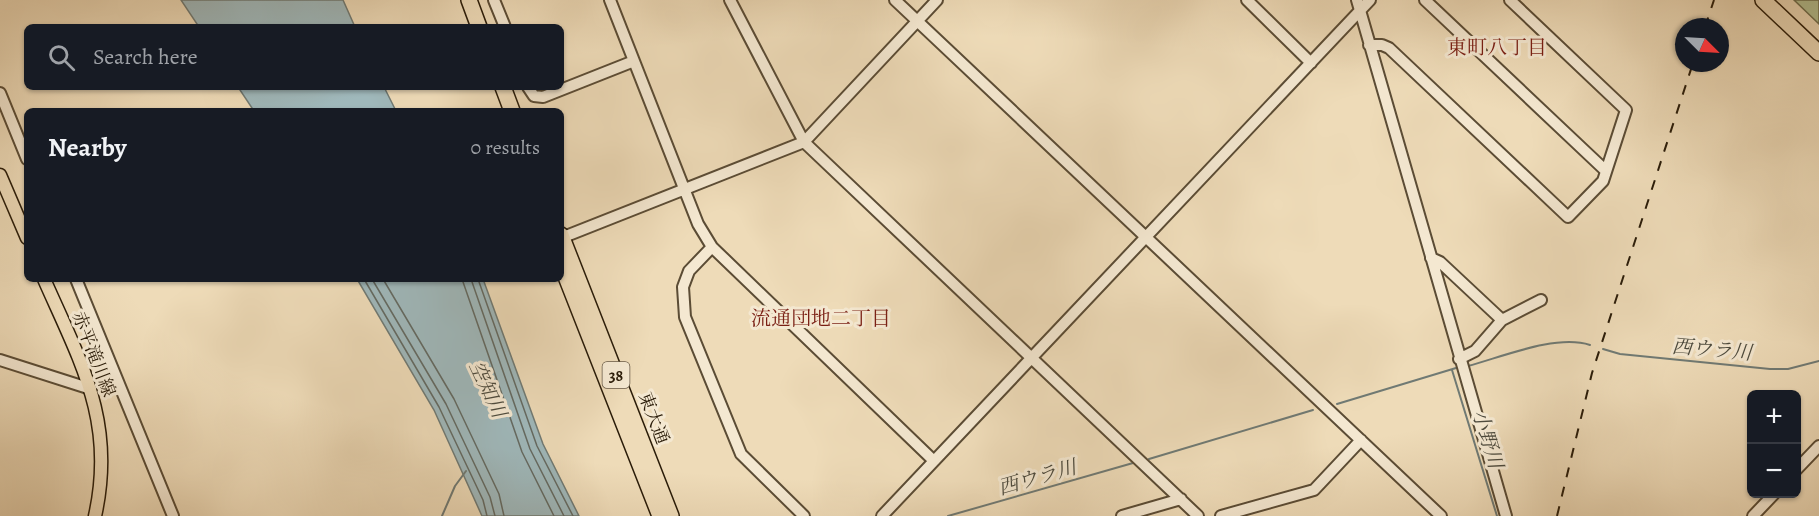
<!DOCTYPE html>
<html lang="en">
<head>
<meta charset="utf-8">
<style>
  body { margin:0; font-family:Alegreya,"Noto Serif JP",serif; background:#242831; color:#f1f3f6 }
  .controls { position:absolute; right:18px; bottom:18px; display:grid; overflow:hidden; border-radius:9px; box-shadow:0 2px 4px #0004 }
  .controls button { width:54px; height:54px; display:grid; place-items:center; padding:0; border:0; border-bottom:2px solid #363941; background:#171b24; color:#f1f3f6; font:30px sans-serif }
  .compass { position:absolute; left:1675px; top:18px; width:54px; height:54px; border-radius:50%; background:#171b24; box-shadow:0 2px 4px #0004; rotate:114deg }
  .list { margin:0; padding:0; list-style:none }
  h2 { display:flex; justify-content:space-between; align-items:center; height:78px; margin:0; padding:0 24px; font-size:26px }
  h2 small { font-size:20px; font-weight:400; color:#9ea1a6 }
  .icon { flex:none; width:33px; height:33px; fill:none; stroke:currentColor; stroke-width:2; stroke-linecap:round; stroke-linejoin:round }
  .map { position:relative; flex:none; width:1819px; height:516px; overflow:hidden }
  .search { position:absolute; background:#171b24; box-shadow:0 2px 4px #0004; left:24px; top:24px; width:540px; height:66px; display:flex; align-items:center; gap:15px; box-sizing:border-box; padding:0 21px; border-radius:9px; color:#9ea1a6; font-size:22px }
  .panel { position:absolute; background:#171b24; box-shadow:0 2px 4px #0004; left:24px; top:108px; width:540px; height:174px; border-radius:9px }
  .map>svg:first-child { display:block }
  .green { fill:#b3c193; stroke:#6e6e4e; stroke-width:1.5 }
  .water { fill:#9fb8bb; stroke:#707a74; stroke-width:1.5 }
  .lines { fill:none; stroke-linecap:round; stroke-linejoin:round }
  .shore { stroke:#646a62; stroke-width:1.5 }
  .stream { stroke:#707a74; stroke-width:2 }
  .minor-casing { stroke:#5b4c35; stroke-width:14 }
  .major-casing { stroke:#2a1c09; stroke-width:15 }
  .highway-casing { stroke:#2a1c09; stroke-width:18 }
  .minor { stroke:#f4e8d1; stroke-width:10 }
  .major { stroke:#eedbb8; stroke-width:12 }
  .highway { stroke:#eedbb8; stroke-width:15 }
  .rail { stroke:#2a1c09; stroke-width:2; stroke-dasharray:10 10; stroke-linecap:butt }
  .labels { text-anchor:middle; stroke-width:6; stroke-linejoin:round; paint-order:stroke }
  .shield { fill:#f4e8d1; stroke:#675945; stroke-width:1.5 }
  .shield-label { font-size:16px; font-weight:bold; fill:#2a1c09 }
  .street-label { font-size:18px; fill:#2a1c09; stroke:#f4e8d1 }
  .neighbourhood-label { font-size:20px; fill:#7a1f14; stroke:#f4e8d1 }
  .water-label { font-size:20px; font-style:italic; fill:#4d4b3e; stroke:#f4e8d1 }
</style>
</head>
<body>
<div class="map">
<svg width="1819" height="516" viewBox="0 0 1819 516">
  <rect width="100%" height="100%" fill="#eedbb8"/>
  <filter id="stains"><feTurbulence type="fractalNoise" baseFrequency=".00333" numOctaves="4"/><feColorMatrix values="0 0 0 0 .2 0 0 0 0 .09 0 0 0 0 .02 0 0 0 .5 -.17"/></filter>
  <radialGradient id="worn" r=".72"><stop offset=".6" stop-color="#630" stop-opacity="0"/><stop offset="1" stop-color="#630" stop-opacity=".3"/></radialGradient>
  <path class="green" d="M 1794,0 L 1819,0 L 1819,24 Z"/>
  <path class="water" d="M 181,0 L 343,0 L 355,27 L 199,27 Z
    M 238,87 L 384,87 L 396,111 L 254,111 Z
    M 357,279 L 483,279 L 543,444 L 579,516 L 482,516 L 434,410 Z"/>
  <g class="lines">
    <path class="shore" d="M 364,279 L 439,407 L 483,500 L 487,516
      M 372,279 L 446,404 L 490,497 L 495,516
      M 383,279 L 454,399 L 499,494 L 504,516
      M 462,279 L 522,452 L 554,516
      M 471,279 L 530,449 L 564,516
      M 478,279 L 537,446 L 573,516"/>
    <path class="stream" d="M 1603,349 L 1620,354 L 1770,369 L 1788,369 L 1819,361
      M 1468,366 C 1502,357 1556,334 1590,345
      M 1452,370 L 1497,516
      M 1337,404 L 1456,368
      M 1149,459 L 1313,410
      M 442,516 L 455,486 L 466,471
      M 948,516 L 1133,463"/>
    <defs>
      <path id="minor" d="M 494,0 L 505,27
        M 610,0 L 698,224 L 712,247 L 934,461
        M 730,0 L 804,142 L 1198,516
        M 895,0 L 1441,516
        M 1247,0 L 1311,63
        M 1357,0 L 1506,516
        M 1425,0 L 1606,171
        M 1369,45 L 1382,45 L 1389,48 L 1568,217 L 1603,181 L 1626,110 L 1510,0
        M 528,87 L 534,96 L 543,97 L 634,61
        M 0,93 L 27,159
        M 561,238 L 804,142 L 937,0
        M 712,247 L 689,271 L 683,287 L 685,317 L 741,454 L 804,516
        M 1431,258 L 1440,262 L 1502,320
        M 76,279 L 173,516
        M 1459,359 L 1475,351 L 1502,320 L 1541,300
        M 0,360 L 91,389
        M 1796,470 L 1819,446
        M 882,516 L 1370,0
        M 1122,516 L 1181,499
        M 1221,516 L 1314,490 L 1361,440
        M 1753,516 L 1774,494"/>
      <path id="major" d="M 0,175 L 27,238
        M 44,279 C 81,363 116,422 95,516"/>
      <path id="highway" d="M 469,0 L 479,27
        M 1763,0 L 1819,53
        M 503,87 L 512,111
        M 561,235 L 671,516
        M 561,264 L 660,516"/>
    </defs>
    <use href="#minor" class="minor-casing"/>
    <use href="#major" class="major-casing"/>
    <use href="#highway" class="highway-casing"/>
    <use href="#minor" class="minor"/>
    <use href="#major" class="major"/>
    <use href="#highway" class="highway"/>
    <path class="rail" d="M 1705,27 L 1714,0
      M 1557,516 L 1592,373 L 1693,63"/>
  </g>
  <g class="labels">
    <rect class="shield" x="602.5" y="362" width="27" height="26" rx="4.5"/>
    <g class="shield-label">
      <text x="616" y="381">38</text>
    </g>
    <g class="street-label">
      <text transform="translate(94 354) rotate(69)" y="6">赤平滝川線</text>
      <text transform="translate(654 418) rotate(69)" y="6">東大通</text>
    </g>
    <g class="neighbourhood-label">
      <text x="1497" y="54">東町八丁目</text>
      <text x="821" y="325">流通団地二丁目</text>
    </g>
    <g class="water-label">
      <text transform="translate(1712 349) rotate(5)" y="7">西ウラ川</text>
      <text transform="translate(488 389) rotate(65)" y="7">空知川</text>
      <text transform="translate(1488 439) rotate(73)" y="7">小野川</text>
      <text transform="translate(1037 477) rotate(-16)" y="7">西ウラ川</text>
    </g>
  </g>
  <rect width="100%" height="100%" filter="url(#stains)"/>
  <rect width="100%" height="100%" fill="url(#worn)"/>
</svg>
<div class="controls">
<button>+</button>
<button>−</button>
</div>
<svg class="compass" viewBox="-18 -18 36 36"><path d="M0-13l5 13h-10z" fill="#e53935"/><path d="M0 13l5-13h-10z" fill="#9ea1a6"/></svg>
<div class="search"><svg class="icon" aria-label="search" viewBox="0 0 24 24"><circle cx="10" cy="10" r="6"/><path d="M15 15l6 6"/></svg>Search here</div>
<section class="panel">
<h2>Nearby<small>0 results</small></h2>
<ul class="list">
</ul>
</section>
</div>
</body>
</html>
